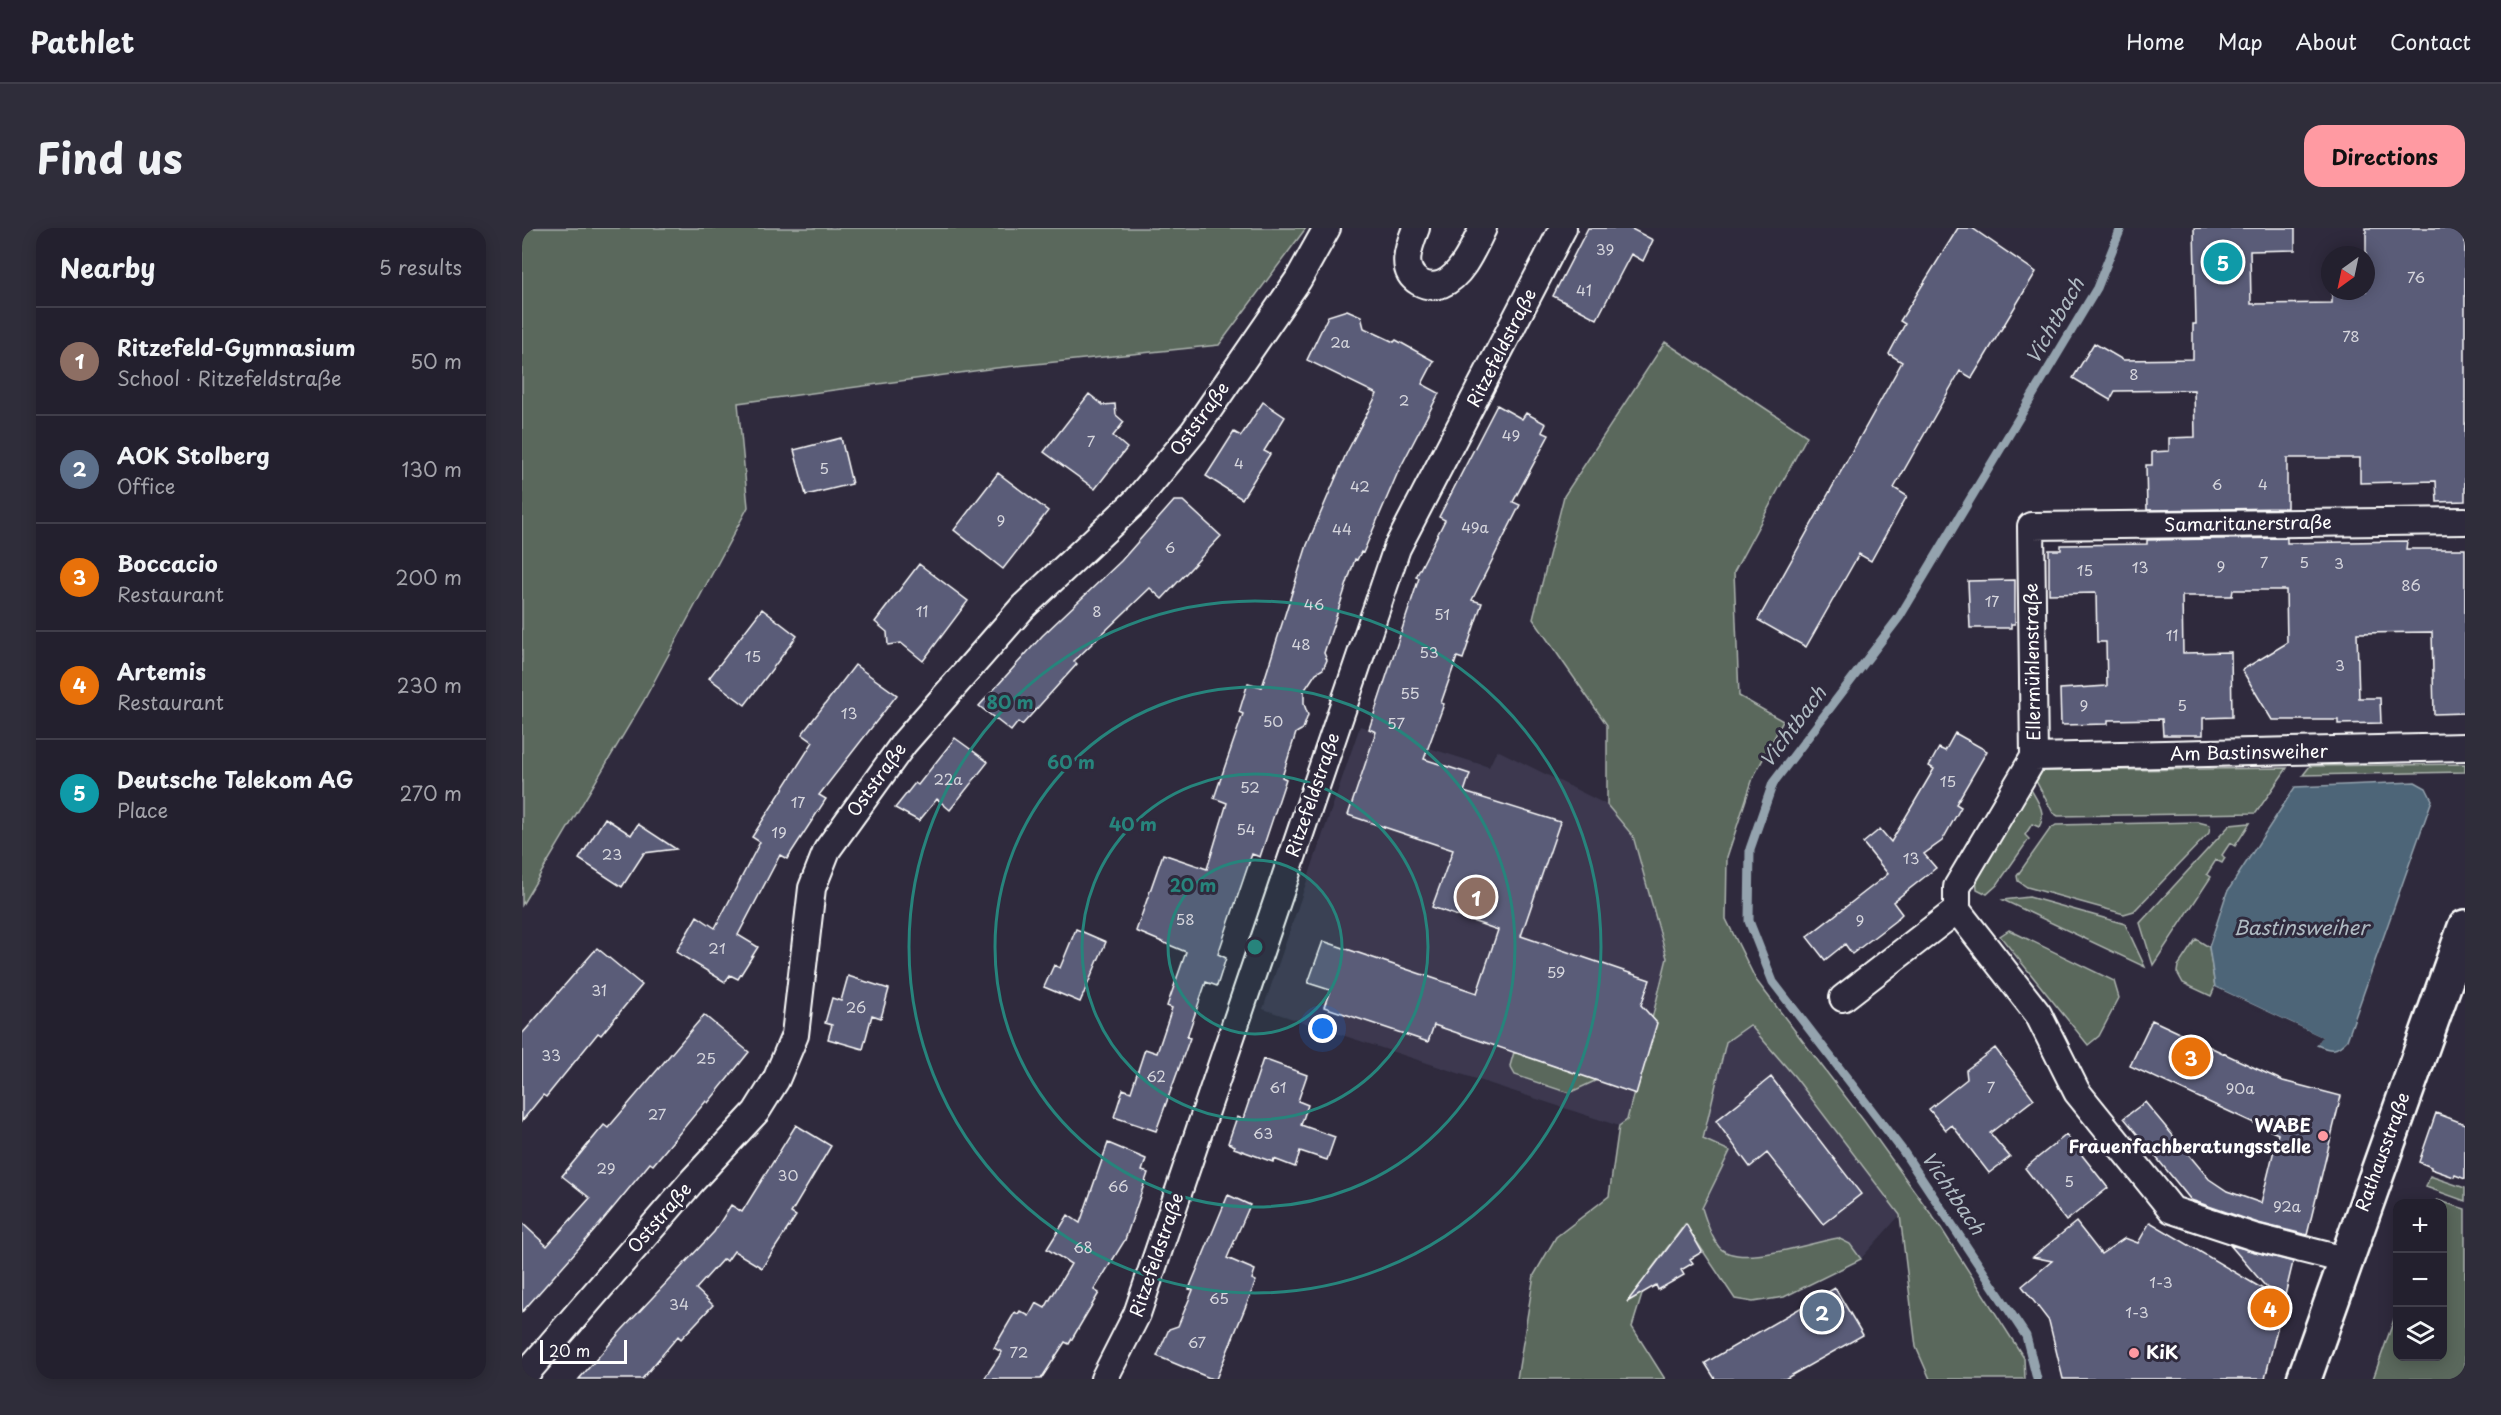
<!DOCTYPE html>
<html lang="en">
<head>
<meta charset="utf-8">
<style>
  body { margin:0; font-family:"Playpen Sans",sans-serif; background:#2f2d3a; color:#f1f3f6 }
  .controls { position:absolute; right:18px; bottom:18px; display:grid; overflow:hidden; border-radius:12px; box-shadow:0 3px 15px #0003 }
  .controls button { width:54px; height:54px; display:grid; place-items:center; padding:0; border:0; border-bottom:2px solid #403e4a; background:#23202e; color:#f1f3f6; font:30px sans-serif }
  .compass { position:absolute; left:1799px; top:18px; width:54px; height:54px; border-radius:50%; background:#23202e; box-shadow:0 3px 15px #0003; rotate:213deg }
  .scale { position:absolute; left:18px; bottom:15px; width:87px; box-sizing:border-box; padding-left:6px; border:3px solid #fff; border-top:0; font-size:16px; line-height:21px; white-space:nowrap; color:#fff; -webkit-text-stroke:4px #2f2a3d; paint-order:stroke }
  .you { position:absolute; left:801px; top:801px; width:21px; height:21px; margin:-15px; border:4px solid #fff; border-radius:50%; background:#1a73e8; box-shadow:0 0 0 9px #1a73e833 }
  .badge { display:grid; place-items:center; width:39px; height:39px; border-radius:50%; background:#ff9aa2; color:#fff; font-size:20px; font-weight:700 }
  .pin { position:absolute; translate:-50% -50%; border:3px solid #fff; box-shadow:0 2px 6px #0006 }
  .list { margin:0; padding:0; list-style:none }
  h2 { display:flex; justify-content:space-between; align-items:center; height:78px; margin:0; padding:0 24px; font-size:26px }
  h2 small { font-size:20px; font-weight:400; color:#a3a3aa }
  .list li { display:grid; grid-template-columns:39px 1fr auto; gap:18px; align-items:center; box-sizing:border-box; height:108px; padding:0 24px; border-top:2px solid #403e4a }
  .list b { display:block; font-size:22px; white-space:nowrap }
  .list p { margin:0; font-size:20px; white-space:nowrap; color:#a3a3aa }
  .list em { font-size:20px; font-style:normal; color:#a3a3aa }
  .icon { flex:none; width:33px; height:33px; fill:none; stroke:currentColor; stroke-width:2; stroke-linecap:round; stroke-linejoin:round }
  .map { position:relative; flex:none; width:1943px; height:1151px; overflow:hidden; border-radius:18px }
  header { display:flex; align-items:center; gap:36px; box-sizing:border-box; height:84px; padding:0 30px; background:#23202e; border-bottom:2px solid #403e4a }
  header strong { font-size:28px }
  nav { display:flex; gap:33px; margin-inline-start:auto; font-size:21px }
  .intro { display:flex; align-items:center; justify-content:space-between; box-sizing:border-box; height:144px; padding:0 36px }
  h1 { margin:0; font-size:42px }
  .button { padding:15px 27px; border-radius:18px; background:#ff9aa2; color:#111; font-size:21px; font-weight:700 }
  main { display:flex; gap:36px; padding:0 36px }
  aside { flex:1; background:#23202e; border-radius:18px; box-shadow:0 3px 15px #0003 }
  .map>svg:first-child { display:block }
  .built { fill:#3c394f }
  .green { fill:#5a675c; stroke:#acb3ae; stroke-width:1.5 }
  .water { fill:#4d6578; stroke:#94a3ae; stroke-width:1.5 }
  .pier { fill:#2f2a3d }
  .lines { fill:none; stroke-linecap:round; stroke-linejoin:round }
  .stream { stroke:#94a3ae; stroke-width:9 }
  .building { fill:#5a5b78; stroke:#fff; stroke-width:1.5 }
  .street-casing { stroke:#fff; stroke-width:30 }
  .secondary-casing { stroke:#fff; stroke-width:38 }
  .street { stroke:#2f2a3d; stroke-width:26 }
  .secondary { stroke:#2f2a3d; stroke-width:33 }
  .ring { fill:none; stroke:#27847c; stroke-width:3 }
  .poi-dot { fill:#ff9aa2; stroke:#2f2a3d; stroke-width:2 }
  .labels { text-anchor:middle; stroke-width:6; stroke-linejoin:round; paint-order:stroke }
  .number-label { font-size:15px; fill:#d6d6dd }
  .street-label { font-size:18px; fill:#fff; stroke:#2f2a3d }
  .poi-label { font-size:18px; font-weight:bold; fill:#fff; stroke:#2f2a3d; text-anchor:end }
  .water-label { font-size:20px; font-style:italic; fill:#afbac2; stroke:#2f2a3d }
  .centre { fill:#27847c; stroke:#2f2a3d; stroke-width:3 }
  .ring-label { font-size:18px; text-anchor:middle; font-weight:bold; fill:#27847c; stroke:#2f2a3d; stroke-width:6; stroke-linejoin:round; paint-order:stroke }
</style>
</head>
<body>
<header>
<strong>Pathlet</strong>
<nav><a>Home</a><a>Map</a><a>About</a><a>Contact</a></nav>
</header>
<div class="intro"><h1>Find us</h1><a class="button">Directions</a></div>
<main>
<aside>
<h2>Nearby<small>5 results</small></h2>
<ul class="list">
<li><span class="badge" style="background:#8d6e63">1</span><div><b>Ritzefeld-Gymnasium</b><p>School · Ritzefeldstraße</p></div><em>50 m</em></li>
<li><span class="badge" style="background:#5c6f8a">2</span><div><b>AOK Stolberg</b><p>Office</p></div><em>130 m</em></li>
<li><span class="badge" style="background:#e8710a">3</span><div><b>Boccacio</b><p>Restaurant</p></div><em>200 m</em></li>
<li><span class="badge" style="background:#e8710a">4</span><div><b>Artemis</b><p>Restaurant</p></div><em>230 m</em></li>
<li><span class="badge" style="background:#0f9aa8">5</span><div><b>Deutsche Telekom AG</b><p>Place</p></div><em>270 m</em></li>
</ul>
</aside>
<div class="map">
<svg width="1943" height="1151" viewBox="0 0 1943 1151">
  <rect width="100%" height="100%" fill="#2f2a3d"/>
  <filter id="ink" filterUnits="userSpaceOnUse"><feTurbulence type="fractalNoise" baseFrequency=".0167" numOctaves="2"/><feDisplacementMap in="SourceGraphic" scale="12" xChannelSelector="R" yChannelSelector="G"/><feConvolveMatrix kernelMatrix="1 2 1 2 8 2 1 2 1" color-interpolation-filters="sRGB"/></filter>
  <g filter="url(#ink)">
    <path class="built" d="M 838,498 L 967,539 L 975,522 L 1085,577 L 1111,608 L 1146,730 L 1105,892 L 1097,898 L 741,781 Z
      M 1229,797 L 1273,849 L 1378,987 L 1336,1034 L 1262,1069 L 1231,1074 L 1213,1071 L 1180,1024 L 1178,924 L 1204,814 Z"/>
    <path class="green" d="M 0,0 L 784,0 L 697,117 L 474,140 L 216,175 L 226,279 L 121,474 L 0,677 Z
      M 1143,114 L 1285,208 L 1212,344 L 1217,468 L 1261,493 L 1231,550 L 1205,629 L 1204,691 L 1234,752 L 1342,893 L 1419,1000 L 1502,1130 L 1503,1151 L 1408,1151 L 1394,1119 L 1378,987 L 1273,849 L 1228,797 L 1204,814 L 1181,911 L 1208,923 L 1180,980 C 1184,993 1189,1009 1197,1019 C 1216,1041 1289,1014 1316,1010 L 1328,1016 L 1339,1031 L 1262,1069 L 1231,1074 L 1213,1071 L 1163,996 L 1127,1044 L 1110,1099 L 1143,1151 L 995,1151 L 1012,1047 L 1034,1009 L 1087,968 L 1097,898 L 1105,892 L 1145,730 L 1111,608 L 1085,577 L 1085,497 L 1011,391 L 1042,268 Z
      M 1943,536 L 1943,544 L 1781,547 L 1788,538 Z
      M 1765,540 L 1734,585 L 1536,588 L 1531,585 L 1513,551 L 1517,543 Z
      M 1507,558 C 1514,571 1526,585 1517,599 L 1510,596 L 1503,607 L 1507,611 L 1475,657 L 1465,666 L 1455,661 L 1454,645 Z
      M 1676,594 L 1688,597 L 1687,605 L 1612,683 L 1602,686 L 1505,659 L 1496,653 L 1495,648 L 1528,601 L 1534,597 Z
      M 1728,595 L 1713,618 L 1708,615 L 1700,627 L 1703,630 L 1700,635 L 1694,632 L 1685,646 L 1689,649 L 1631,737 L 1618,695 L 1708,597 Z
      M 1507,669 L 1603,696 L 1623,739 L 1481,672 Z
      M 1487,702 L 1592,753 L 1597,770 L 1577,808 L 1566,817 L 1478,708 Z
      M 1674,711 L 1687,719 L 1693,759 L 1689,768 L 1661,755 L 1655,744 L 1656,738 Z
      M 992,824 L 1075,852 L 1047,865 L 993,847 L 988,838 Z
      M 1908,948 L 1943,960 L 1943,973 L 1904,959 Z
      M 1915,972 L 1943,981 L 1943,1151 L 1851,1151 L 1875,1083 L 1876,1128 L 1920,1128 L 1920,976 L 1914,975 Z"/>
    <path class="water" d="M 1893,554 L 1904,560 L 1910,572 L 1825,812 C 1814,824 1809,823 1795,817 L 1799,809 L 1693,759 L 1687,719 L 1705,664 L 1773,559 Z"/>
    <path class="pier" d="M 1693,759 L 1800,809 L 1795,817 L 1792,816 L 1796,810 L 1692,761 Z"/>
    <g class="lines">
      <path class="stream" d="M 1515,1151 L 1504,1108 L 1381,923 L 1251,754 L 1227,693 L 1228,621 L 1251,555 L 1378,388 L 1575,60 L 1599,0"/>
    </g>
    <path class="building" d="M 1066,0 L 1108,0 L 1131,12 L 1121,33 L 1109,26 L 1075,91 L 1031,68 Z
      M 1436,0 L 1450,0 L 1514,44 L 1450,150 L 1438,143 L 1372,260 L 1385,268 L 1349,333 L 1337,326 L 1284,419 L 1236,392 L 1380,134 L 1367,126 L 1383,96 L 1378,93 Z
      M 1672,0 L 1773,0 L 1773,22 L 1728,23 L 1729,76 L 1810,75 L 1810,63 L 1844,63 L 1844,0 L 1943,0 L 1943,273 L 1915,274 L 1914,253 L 1838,255 L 1838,230 L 1765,230 L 1765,280 L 1625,282 L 1624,237 L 1630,237 L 1630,224 L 1647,223 L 1647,210 L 1673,209 L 1672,162 L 1593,163 L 1588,172 L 1551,150 L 1572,115 L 1601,132 L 1671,131 L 1671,96 L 1674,96 Z
      M 825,82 L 839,88 L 842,100 L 872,114 L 874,112 L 912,133 L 900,156 L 917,165 L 876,244 L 841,325 L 839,324 L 835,332 L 833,331 L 802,425 L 805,432 L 801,441 L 794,445 L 782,463 L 782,476 L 786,487 L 781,501 L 774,505 L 760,549 L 764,551 L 738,629 L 730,626 L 696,726 L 704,730 L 695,758 L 684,754 L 665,809 L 668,810 L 634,903 L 592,889 L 601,861 L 609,864 L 623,821 L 635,825 L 650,780 L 645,778 L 664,724 L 614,703 L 641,626 L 685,641 L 705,575 L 692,570 L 721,486 L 717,484 L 726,455 L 740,459 L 785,317 L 824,226 L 855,166 L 785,132 L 806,88 Z
      M 567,166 L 581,177 L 593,176 L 594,187 L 602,194 L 591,208 L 605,220 L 573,261 L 522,224 Z
      M 741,174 L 763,189 L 742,223 L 748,226 L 720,271 L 684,248 L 712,204 L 719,208 Z
      M 975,177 L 1000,191 L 1004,185 L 1024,196 L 1020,204 L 1027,207 L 991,274 L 998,277 L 950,372 L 960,375 L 941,431 L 935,429 L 919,475 L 922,476 L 902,531 L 948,546 L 942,564 L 1038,594 L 999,708 L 1128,752 L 1119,777 L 1135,795 L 1114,866 L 912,797 L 906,814 L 802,779 L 808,762 L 786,755 L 801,713 L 955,765 L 976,702 L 910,679 L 931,622 L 826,587 L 854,504 L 847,501 L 897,350 L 894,349 L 923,292 L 917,289 Z
      M 319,210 L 330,256 L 284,267 L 272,222 Z
      M 476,245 L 526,283 L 481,341 L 432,302 Z
      M 652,273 L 661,273 L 699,308 L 640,371 L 628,360 L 552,433 L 555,436 L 500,497 L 496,494 L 489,503 L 457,478 L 520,408 L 599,333 Z
      M 1765,310 L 1765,315 L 1885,313 L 1884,321 L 1943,321 L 1943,485 L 1912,486 L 1910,404 L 1835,405 L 1837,470 L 1858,470 L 1859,495 L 1816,496 L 1816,492 L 1750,492 L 1720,442 L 1765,415 L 1764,362 L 1711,362 L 1710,368 L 1660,368 L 1661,425 L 1709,424 L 1710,489 L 1681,490 L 1681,507 L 1641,507 L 1640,491 L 1586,492 L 1586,496 L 1539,497 L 1538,461 L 1585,458 L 1584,414 L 1575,414 L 1574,365 L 1527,366 L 1527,322 L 1539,322 L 1539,317 L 1625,316 L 1625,312 Z
      M 397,336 L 446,373 L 401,433 L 379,415 L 366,417 L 365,404 L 353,394 Z
      M 1493,352 L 1493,396 L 1489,396 L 1489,400 L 1448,400 L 1446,353 Z
      M 240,381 L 275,408 L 223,477 L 187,450 Z
      M 333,437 L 375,467 L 297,567 L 304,571 L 265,631 L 258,627 L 216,707 L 236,719 L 216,751 L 208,747 L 203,754 L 154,724 L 175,688 L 193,700 L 238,614 L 230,609 L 291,514 L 280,506 Z
      M 1433,505 L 1465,523 L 1434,576 L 1439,579 L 1420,613 L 1402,626 L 1414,640 L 1371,674 L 1380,686 L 1373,693 L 1330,726 L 1323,716 L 1303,732 L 1285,709 L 1366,646 L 1341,615 L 1358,601 L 1369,614 L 1412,541 L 1407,538 L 1417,520 L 1423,523 Z
      M 433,510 L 466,534 L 428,582 L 415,571 L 397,593 L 373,580 L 393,555 L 396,557 Z
      M 83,590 L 109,607 L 116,596 L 154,621 L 122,625 L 100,659 L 57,631 Z
      M 554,701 L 584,714 L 558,774 L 522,759 L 532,737 L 538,740 Z
      M 75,720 L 120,757 L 79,807 L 76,805 L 24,869 L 21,867 L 0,893 L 0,806 Z
      M 326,748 L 367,761 L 359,790 L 350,787 L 341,821 L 306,811 L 310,797 L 303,795 L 310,770 L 319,773 Z
      M 182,787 L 227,824 L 186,875 L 184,873 L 131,937 L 128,935 L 72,1003 L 0,1084 L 0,995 L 25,1018 L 68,970 L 40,948 L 82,897 L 86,900 Z
      M 1630,792 L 1761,853 L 1819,868 L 1785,1007 L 1736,995 L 1669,972 L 1602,890 L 1623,874 L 1687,951 L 1705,963 L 1739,975 L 1756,906 L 1608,838 Z
      M 1473,820 L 1512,871 L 1468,905 L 1488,929 L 1467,945 L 1430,897 L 1424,902 L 1407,881 L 1445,851 L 1444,842 Z
      M 741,831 L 785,847 L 776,873 L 786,877 L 779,897 L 813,909 L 805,932 L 778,923 L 773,939 L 752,931 L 751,934 L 712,920 L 713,918 L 706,915 L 715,889 L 721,891 Z
      M 1249,849 L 1339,966 L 1301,996 L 1245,925 L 1228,939 L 1194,893 Z
      M 1914,885 L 1943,896 L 1943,951 L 1933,947 L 1932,949 L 1909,941 L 1909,939 L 1897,934 Z
      M 274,897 L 309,918 L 269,985 L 274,988 L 240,1040 L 212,1023 L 205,1033 L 201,1031 L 174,1061 L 191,1077 L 159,1111 L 156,1108 L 120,1151 L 57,1151 L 100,1102 L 192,1004 L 209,977 L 220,984 Z
      M 1544,907 L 1586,960 L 1544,993 L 1503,940 Z
      M 586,915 L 624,931 L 620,943 L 626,945 L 603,1012 L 572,1062 L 577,1065 L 547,1116 L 543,1114 L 519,1151 L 462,1151 L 480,1124 L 472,1120 L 493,1084 L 496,1086 L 498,1083 L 507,1088 L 514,1075 L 523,1080 L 549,1036 L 525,1021 L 546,987 L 558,995 Z
      M 706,967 L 728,977 L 705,1030 L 733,1042 L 730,1051 L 734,1053 L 694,1151 L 690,1151 L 635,1128 L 647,1101 L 656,1098 L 671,1062 L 667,1061 Z
      M 1554,994 L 1579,1026 L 1603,1010 L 1616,1015 L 1628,994 L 1751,1067 L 1708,1017 L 1771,1034 L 1743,1151 L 1541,1151 L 1527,1093 L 1500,1058 L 1530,1033 L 1511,1029 Z
      M 1164,996 L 1180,1024 L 1168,1031 L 1171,1035 L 1159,1042 L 1162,1047 L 1136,1062 L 1134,1057 L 1105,1074 Z
      M 1313,1060 L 1341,1107 L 1263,1151 L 1193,1151 L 1183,1135 Z"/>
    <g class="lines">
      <defs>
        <path id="street" d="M 894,0 C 887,18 877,42 897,54 C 904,58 912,59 920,56 C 940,48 952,18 961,0
          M 1512,529 L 1943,519
          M 1321,770 L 1435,682
          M 1823,1032 L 1732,1009 L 1650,982 L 1555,864 L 1516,786 L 1435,682 L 1435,659 L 1512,529 L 1509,298 L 1943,293
          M 0,1150 L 171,952 L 234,884 L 254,852 L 273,807 L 290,660 L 305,622 L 382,515 L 501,379 L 614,273 L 672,203 L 776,52 L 805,0
          M 582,1151 L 615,1086 L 875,320 L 1041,0"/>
        <path id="secondary" d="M 1782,1151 L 1943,699"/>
      </defs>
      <use href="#street" class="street-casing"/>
      <use href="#secondary" class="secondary-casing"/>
      <use href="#street" class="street"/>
      <use href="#secondary" class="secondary"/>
    </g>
  </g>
  <circle cx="733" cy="719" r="87" fill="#27847c" fill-opacity=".12"/>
  <g class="ring">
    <circle cx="733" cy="719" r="87"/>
    <circle cx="733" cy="719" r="173"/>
    <circle cx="733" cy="719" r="260"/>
    <circle cx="733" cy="719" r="346"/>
  </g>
  <g class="poi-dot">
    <circle cx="1801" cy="908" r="6"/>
    <circle cx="1612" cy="1125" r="6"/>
  </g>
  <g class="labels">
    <g class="number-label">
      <text x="1083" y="27">39</text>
      <text x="1894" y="55">76</text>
      <text x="1062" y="68">41</text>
      <text x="1829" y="114">78</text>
      <text x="818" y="120">2a</text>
      <text x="1612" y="152">8</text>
      <text x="882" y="178">2</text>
      <text x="989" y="213">49</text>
      <text x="569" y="219">7</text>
      <text x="717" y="241">4</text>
      <text x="302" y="246">5</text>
      <text x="1695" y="262">6</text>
      <text x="1741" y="262">4</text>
      <text x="838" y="264">42</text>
      <text x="479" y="298">9</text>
      <text x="953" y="305">49a</text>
      <text x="820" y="307">44</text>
      <text x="648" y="325">6</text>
      <text x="1742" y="340">7</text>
      <text x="1782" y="340">5</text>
      <text x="1817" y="341">3</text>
      <text x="1699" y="344">9</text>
      <text x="1618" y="345">13</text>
      <text x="1563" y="348">15</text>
      <text x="1889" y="363">86</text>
      <text x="1470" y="379">17</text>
      <text x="792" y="382">46</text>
      <text x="400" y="389">11</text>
      <text x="575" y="389">8</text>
      <text x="920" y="392">51</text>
      <text x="1650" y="413">11</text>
      <text x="779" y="422">48</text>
      <text x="907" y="430">53</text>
      <text x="231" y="434">15</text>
      <text x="1818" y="443">3</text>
      <text x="888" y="471">55</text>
      <text x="1562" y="483">9</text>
      <text x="1660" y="483">5</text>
      <text x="327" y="491">13</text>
      <text x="751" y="499">50</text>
      <text x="874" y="501">57</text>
      <text x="426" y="557">22a</text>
      <text x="1426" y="559">15</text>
      <text x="728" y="565">52</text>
      <text x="276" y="580">17</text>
      <text x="724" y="607">54</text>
      <text x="257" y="610">19</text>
      <text x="90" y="632">23</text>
      <text x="1389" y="636">13</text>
      <text x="663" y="697">58</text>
      <text x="1338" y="698">9</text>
      <text x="195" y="726">21</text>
      <text x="1034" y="750">59</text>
      <text x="77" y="768">31</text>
      <text x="334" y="785">26</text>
      <text x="29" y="833">33</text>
      <text x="184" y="836">25</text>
      <text x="634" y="854">62</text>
      <text x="756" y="865">61</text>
      <text x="1469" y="865">7</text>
      <text x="1718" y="866">90a</text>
      <text x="135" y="892">27</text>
      <text x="741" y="911">63</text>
      <text x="84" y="946">29</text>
      <text x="266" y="953">30</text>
      <text x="1547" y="959">5</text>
      <text x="596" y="964">66</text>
      <text x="1765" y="984">92a</text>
      <text x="561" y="1025">68</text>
      <text x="1639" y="1060">1-3</text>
      <text x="697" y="1076">65</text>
      <text x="157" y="1082">34</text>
      <text x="1615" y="1090">1-3</text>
      <text x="675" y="1120">67</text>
      <text x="497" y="1130">72</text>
    </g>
    <g class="street-label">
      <text transform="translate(980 120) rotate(-63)" y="6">Ritzefeldstraße</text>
      <text transform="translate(678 191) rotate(-54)" y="6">Oststraße</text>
      <text transform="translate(1726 296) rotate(-1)" y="6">Samaritanerstraße</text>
      <text transform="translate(1511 434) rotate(-91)" y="6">Ellermühlenstraße</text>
      <text transform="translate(1727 525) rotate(-1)" y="6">Am Bastinsweiher</text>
      <text transform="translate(355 552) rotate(-54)" y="6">Oststraße</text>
      <text transform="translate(791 567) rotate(-71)" y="6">Ritzefeldstraße</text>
      <text transform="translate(1861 924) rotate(-70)" y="6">Rathausstraße</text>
      <text transform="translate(138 990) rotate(-49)" y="6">Oststraße</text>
      <text transform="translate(635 1027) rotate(-71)" y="6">Ritzefeldstraße</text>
    </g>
    <g class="poi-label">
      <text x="1789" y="904">WABE<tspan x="1789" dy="21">Frauenfachberatungsstelle</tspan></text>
      <text x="1624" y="1131" text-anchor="start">KiK</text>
    </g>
    <g class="water-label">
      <text transform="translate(1533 93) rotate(-60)" y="7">Vichtbach</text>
      <text transform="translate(1271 499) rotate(-53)" y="7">Vichtbach</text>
      <text x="1779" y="707">Bastinsweiher</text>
      <text transform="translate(1431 965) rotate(56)" y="7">Vichtbach</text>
    </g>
  </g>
  <circle cx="733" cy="719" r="9" class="centre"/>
  <g class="ring-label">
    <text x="488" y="481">80 m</text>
    <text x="549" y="541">60 m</text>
    <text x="611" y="603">40 m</text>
    <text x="671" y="664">20 m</text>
  </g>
</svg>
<div class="controls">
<button>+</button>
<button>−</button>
<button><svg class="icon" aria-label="layers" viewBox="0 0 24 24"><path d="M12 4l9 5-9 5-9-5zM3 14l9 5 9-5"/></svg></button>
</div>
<svg class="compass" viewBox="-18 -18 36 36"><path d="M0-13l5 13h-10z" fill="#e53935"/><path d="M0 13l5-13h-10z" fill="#a3a3aa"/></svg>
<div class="scale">20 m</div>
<div class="you"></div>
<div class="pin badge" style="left:954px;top:669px;background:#8d6e63">1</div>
<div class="pin badge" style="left:1300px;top:1084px;background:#5c6f8a">2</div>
<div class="pin badge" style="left:1669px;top:829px;background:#e8710a">3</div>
<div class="pin badge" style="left:1748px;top:1080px;background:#e8710a">4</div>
<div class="pin badge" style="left:1701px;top:34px;background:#0f9aa8">5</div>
</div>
</main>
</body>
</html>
